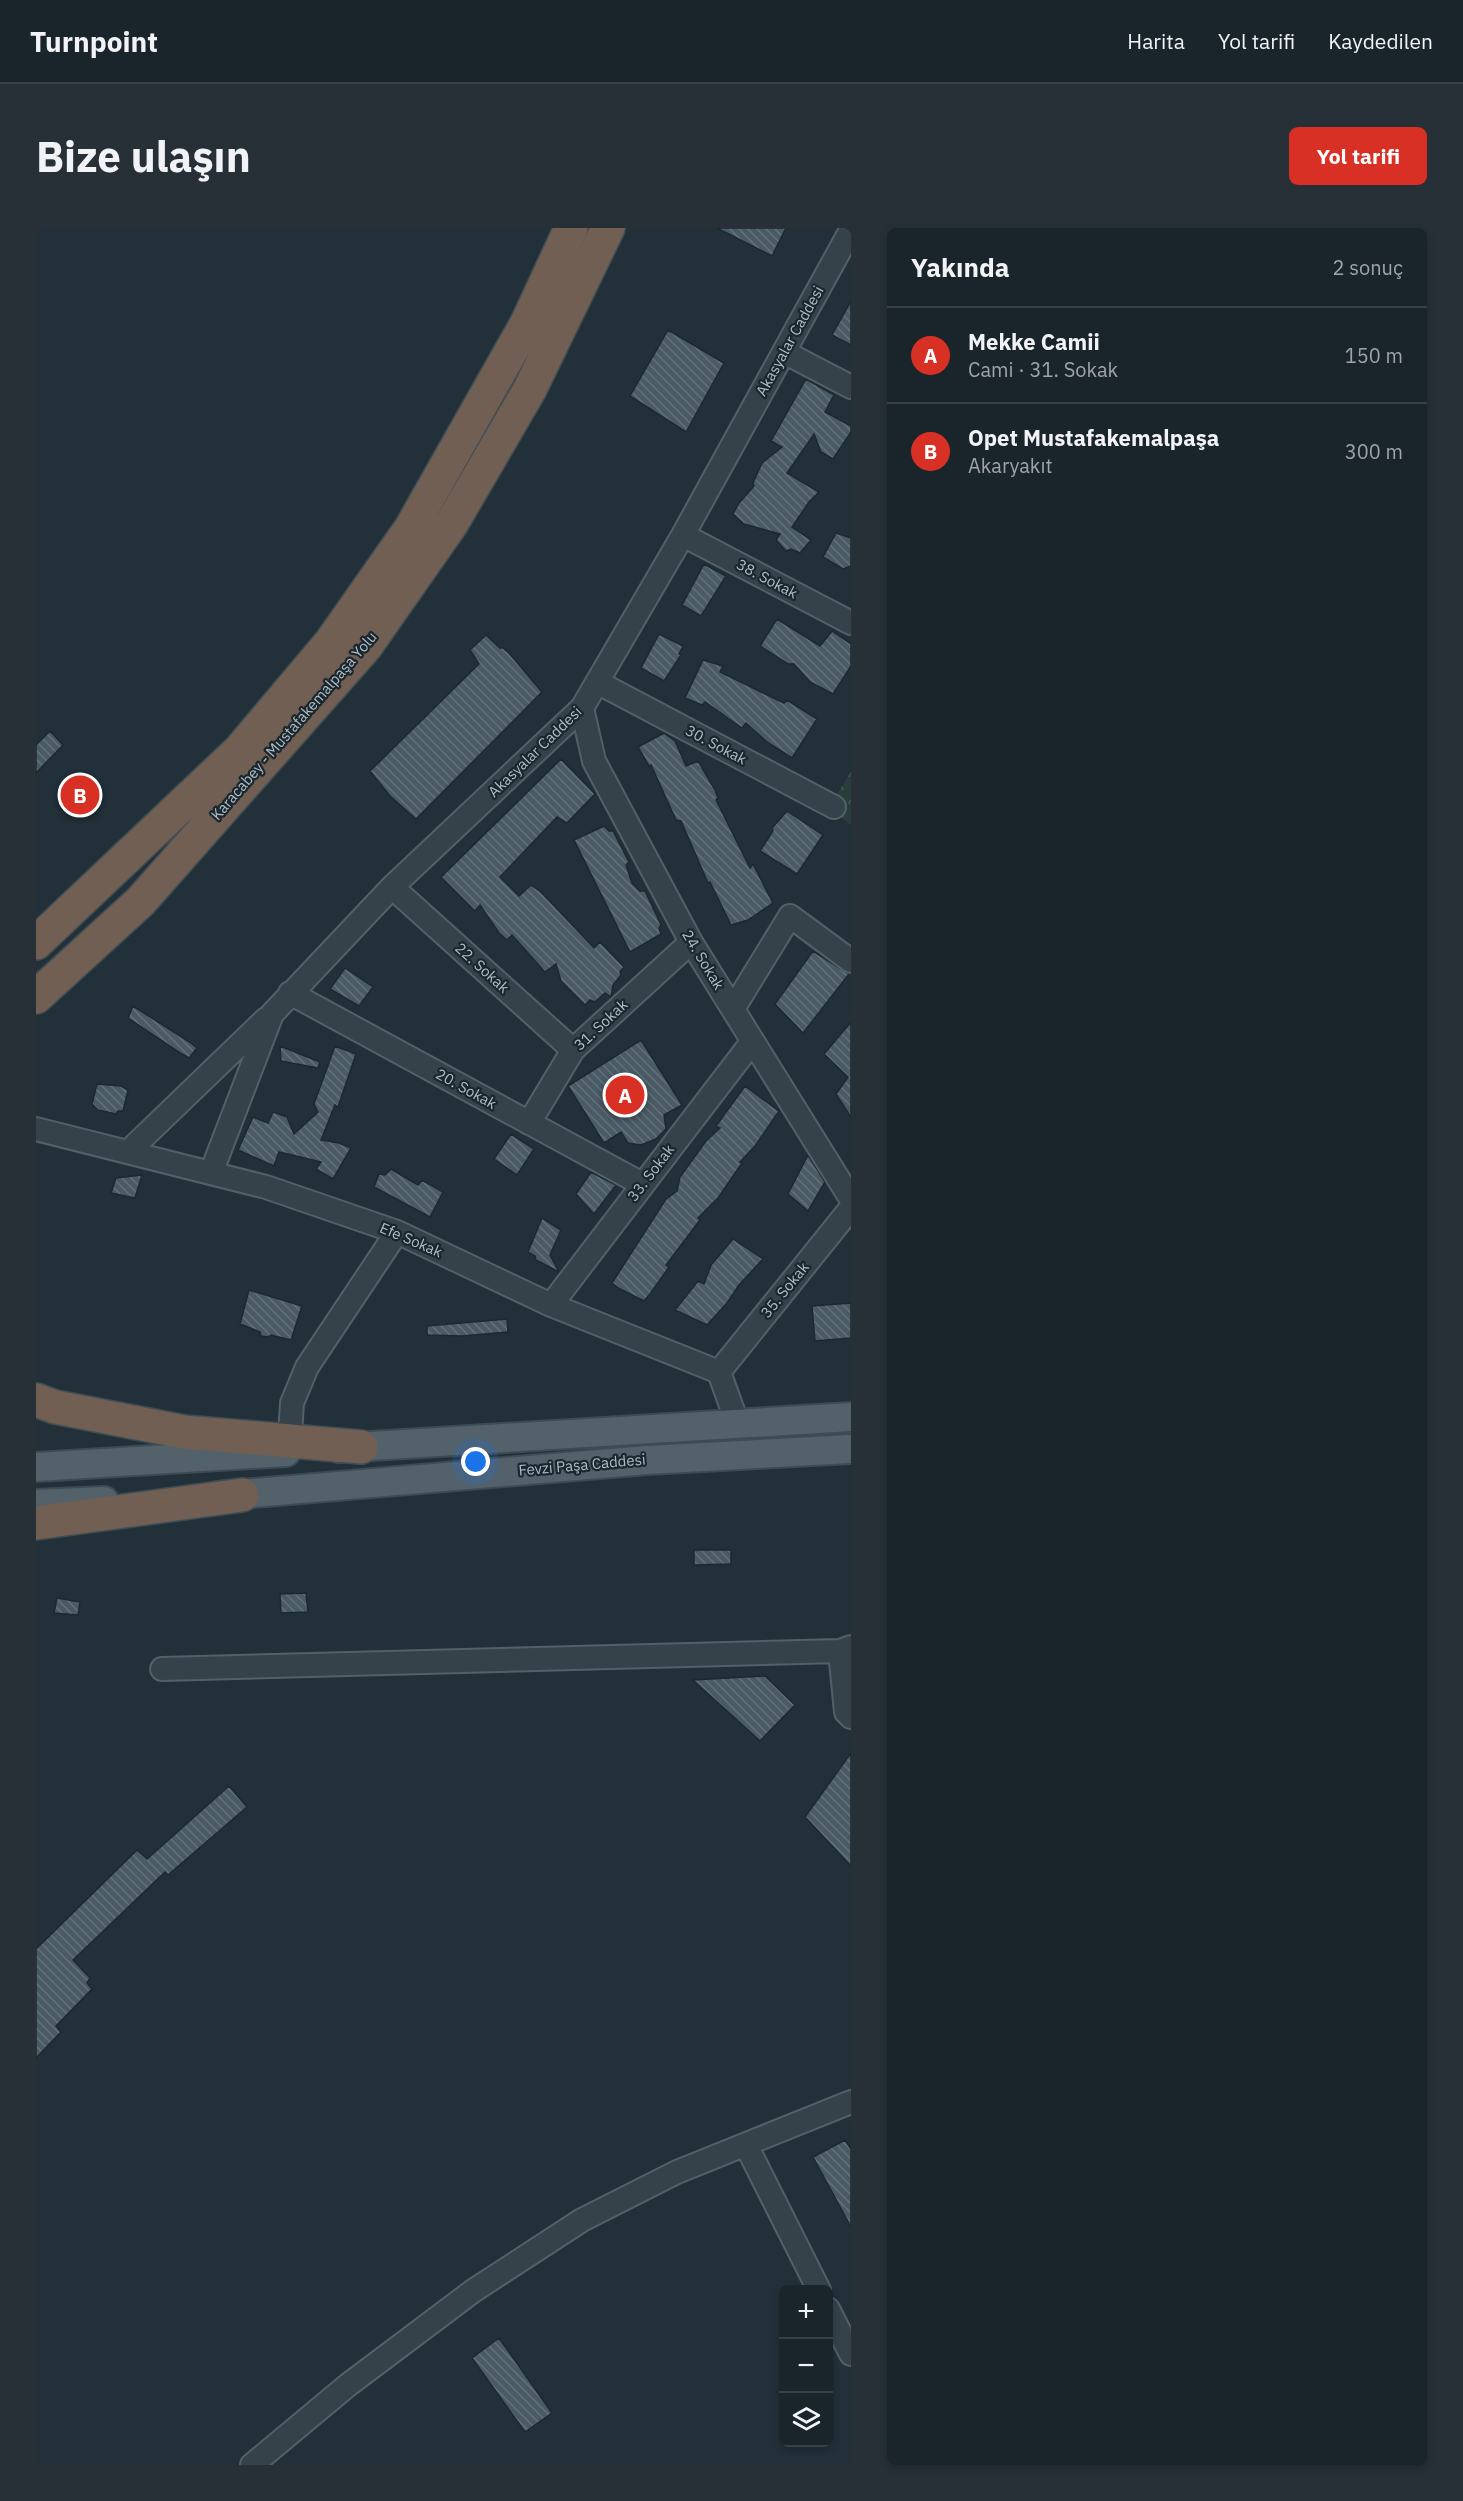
<!DOCTYPE html>
<html lang="tr">
<head>
<meta charset="utf-8">
<style>
  body { margin:0; font-family:"IBM Plex Sans",sans-serif; background:#273037; color:#f1f3f6 }
  .controls { position:absolute; right:18px; bottom:18px; display:grid; overflow:hidden; border-radius:9px; box-shadow:0 3px 9px #0003 }
  .controls button { width:54px; height:54px; display:grid; place-items:center; padding:0; border:0; border-bottom:2px solid #384147; background:#1a242b; color:#f1f3f6; font:30px sans-serif }
  .you { position:absolute; left:440px; top:1234px; width:21px; height:21px; margin:-15px; border:4px solid #fff; border-radius:50%; background:#1a73e8; box-shadow:0 0 0 9px #1a73e833 }
  .badge { display:grid; place-items:center; width:39px; height:39px; border-radius:50%; background:#d93025; color:#fff; font-size:20px; font-weight:700 }
  .pin { position:absolute; translate:-50% -50%; border:3px solid #fff; box-shadow:0 2px 6px #0006 }
  .list { margin:0; padding:0; list-style:none }
  h2 { display:flex; justify-content:space-between; align-items:center; height:78px; margin:0; padding:0 24px; font-size:26px }
  h2 small { font-size:20px; font-weight:400; color:#9fa4a9 }
  .list li { display:grid; grid-template-columns:39px 1fr auto; gap:18px; align-items:center; box-sizing:border-box; height:96px; padding:0 24px; border-top:2px solid #384147 }
  .list b { display:block; font-size:22px; white-space:nowrap }
  .list p { margin:0; font-size:20px; white-space:nowrap; color:#9fa4a9 }
  .list em { font-size:20px; font-style:normal; color:#9fa4a9 }
  .icon { flex:none; width:33px; height:33px; fill:none; stroke:currentColor; stroke-width:2; stroke-linecap:round; stroke-linejoin:round }
  .map { position:relative; flex:none; width:815px; height:2237px; overflow:hidden; border-radius:9px }
  header { display:flex; align-items:center; gap:36px; box-sizing:border-box; height:84px; padding:0 30px; background:#1a242b; border-bottom:2px solid #384147 }
  header strong { font-size:28px }
  nav { display:flex; gap:33px; margin-inline-start:auto; font-size:21px }
  .intro { display:flex; align-items:center; justify-content:space-between; box-sizing:border-box; height:144px; padding:0 36px }
  h1 { margin:0; font-size:42px }
  .button { padding:15px 27px; border-radius:9px; background:#d93025; color:#fff; font-size:21px; font-weight:700 }
  main { display:flex; gap:36px; padding:0 36px }
  aside { flex:1; background:#1a242b; border-radius:9px; box-shadow:0 3px 9px #0003 }
  .map>svg:first-child { display:block }
  .forest { fill:url(#forest-crowns) }
  .building { fill:url(#building-back-hatch); stroke:#1d2930; stroke-width:1.5 }
  .lines { fill:none; stroke-linecap:round; stroke-linejoin:round }
  .minor-casing { stroke:#536067; stroke-width:26 }
  .major-casing { stroke:#3f4b53; stroke-width:32 }
  .highway-casing { stroke:#404d54; stroke-width:36 }
  .minor { stroke:#35424a; stroke-width:22 }
  .major { stroke:#53616a; stroke-width:28 }
  .highway { stroke:#705f52; stroke-width:33 }
  .labels { text-anchor:middle; stroke-width:4.5; stroke-linejoin:round; paint-order:stroke }
  .street-label { font-size:15px; fill:#b0bdc6; stroke:#1b272e }
</style>
</head>
<body>
<header>
<strong>Turnpoint</strong>
<nav><a>Harita</a><a>Yol tarifi</a><a>Kaydedilen</a></nav>
</header>
<div class="intro"><h1>Bize ulaşın</h1><a class="button">Yol tarifi</a></div>
<main>
<div class="map">
<svg width="815" height="2237" viewBox="0 0 815 2237">
  <defs>
    <pattern id="forest-crowns" width="20" height="18" patternUnits="userSpaceOnUse" patternTransform="scale(1.5)"><rect width="20" height="18" fill="#273e3b"/><path d="M2 6a3 3 0 1 1 6 0M12 15a3 3 0 1 1 6 0" fill="none" stroke="#445856"/></pattern>
    <pattern id="building-back-hatch" width="6" height="6" patternUnits="userSpaceOnUse" patternTransform="scale(1.5)"><rect width="6" height="6" fill="#4a5b65"/><path d="M-1 5l2 2M0 0l6 6M5-1l2 2" fill="none" stroke="#62717a"/></pattern>
  </defs>
  <rect width="100%" height="100%" fill="#223039"/>
  <path class="forest" d="M 815,544 L 815,597 L 792,580 Z"/>
  <path class="building" d="M 681,0 L 750,0 L 736,28 Z
    M 815,73 L 815,117 L 796,107 Z
    M 632,102 L 688,135 L 650,204 L 594,168 Z
    M 770,151 L 798,167 L 789,184 L 815,198 L 815,204 L 797,231 L 785,224 L 778,206 L 751,245 L 783,264 L 773,274 L 756,299 L 775,312 L 764,325 L 755,321 L 750,323 L 740,312 L 744,306 L 708,296 L 697,286 L 703,275 L 718,258 L 717,255 L 726,235 L 746,219 L 735,213 Z
    M 800,305 L 815,310 L 815,338 L 807,341 L 787,329 Z
    M 668,336 L 690,348 L 665,388 L 646,377 Z
    M 741,391 L 784,418 L 796,403 L 815,416 L 815,438 L 797,466 L 774,454 L 758,436 L 752,436 L 724,418 Z
    M 623,406 L 647,418 L 643,426 L 645,427 L 628,453 L 605,440 Z
    M 450,407 L 464,420 L 467,420 L 473,425 L 506,464 L 380,591 L 354,568 L 334,543 L 443,436 L 434,422 Z
    M 667,432 L 687,438 L 684,444 L 748,475 L 751,472 L 781,491 L 756,530 L 731,514 L 710,495 L 706,500 L 669,474 L 666,477 L 649,470 Z
    M 14,503 L 27,517 L 0,545 L 0,517 Z
    M 628,505 L 639,513 L 650,538 L 662,533 L 679,562 L 682,570 L 680,572 L 714,640 L 717,636 L 737,675 L 712,692 L 695,697 L 674,654 L 672,655 L 645,593 L 640,592 L 615,537 L 613,538 L 602,519 Z
    M 525,531 L 559,566 L 531,595 L 521,589 L 464,649 L 483,668 L 495,657 L 505,664 L 558,720 L 564,714 L 588,739 L 584,744 L 585,747 L 577,757 L 575,769 L 569,765 L 559,774 L 554,772 L 549,777 L 525,753 L 520,736 L 509,744 L 476,707 L 471,712 L 463,705 L 444,677 L 439,683 L 405,649 Z
    M 751,583 L 787,607 L 761,646 L 724,623 L 737,603 L 736,600 Z
    M 568,598 L 573,603 L 577,603 L 593,634 L 590,637 L 596,655 L 604,663 L 609,663 L 625,697 L 623,700 L 625,706 L 594,724 L 538,612 Z
    M 777,723 L 813,746 L 767,805 L 739,776 Z
    M 309,740 L 337,759 L 323,778 L 294,761 Z
    M 97,778 L 155,815 L 161,820 L 153,830 L 146,826 L 92,790 Z
    M 815,794 L 815,889 L 800,866 L 812,849 L 788,826 Z
    M 605,812 L 646,877 L 628,887 L 630,901 L 620,911 L 605,917 L 592,915 L 585,904 L 568,915 L 532,858 Z
    M 244,818 L 284,834 L 282,840 L 245,833 Z
    M 299,818 L 320,826 L 302,879 L 299,877 L 285,912 L 303,915 L 315,920 L 297,951 L 280,941 L 285,934 L 243,924 L 238,938 L 202,922 L 217,889 L 232,895 L 237,884 L 251,889 L 258,906 L 282,884 L 278,876 Z
    M 61,856 L 85,858 L 92,862 L 87,883 L 82,883 L 80,886 L 62,882 L 56,876 Z
    M 709,858 L 743,883 L 719,918 L 704,934 L 706,935 L 682,970 L 662,990 L 664,992 L 630,1037 L 633,1039 L 614,1066 L 608,1073 L 584,1061 L 576,1055 L 630,971 L 641,963 L 644,949 L 670,913 L 684,900 L 680,898 Z
    M 475,906 L 498,921 L 481,947 L 458,931 Z
    M 772,927 L 789,954 L 772,983 L 752,966 Z
    M 355,941 L 382,957 L 386,952 L 407,964 L 394,989 L 338,959 L 343,946 L 349,947 Z
    M 555,944 L 580,957 L 558,986 L 540,966 Z
    M 106,947 L 99,970 L 75,965 L 80,950 Z
    M 506,990 L 525,1002 L 514,1027 L 523,1044 L 500,1032 L 499,1028 L 492,1024 Z
    M 697,1011 L 727,1031 L 703,1057 L 691,1075 L 671,1097 L 639,1082 L 662,1053 L 668,1056 L 675,1037 Z
    M 213,1062 L 266,1078 L 255,1112 L 235,1107 L 232,1109 L 225,1108 L 224,1104 L 204,1096 Z
    M 815,1075 L 815,1110 L 779,1113 L 776,1078 Z
    M 471,1091 L 472,1104 L 426,1108 L 391,1107 L 391,1098 Z
    M 658,1322 L 695,1322 L 695,1336 L 658,1337 Z
    M 270,1365 L 272,1384 L 245,1385 L 244,1366 Z
    M 21,1370 L 44,1374 L 42,1387 L 18,1385 Z
    M 729,1448 L 759,1477 L 724,1513 L 657,1452 Z
    M 815,1525 L 815,1638 L 769,1589 Z
    M 193,1558 L 211,1579 L 132,1647 L 129,1644 L 37,1732 L 54,1750 L 51,1755 L 56,1761 L 20,1798 L 25,1804 L 0,1830 L 0,1721 L 101,1622 L 111,1631 Z
    M 809,1912 L 815,1921 L 815,1999 L 777,1929 Z
    M 463,2110 L 516,2185 L 489,2204 L 436,2130 Z"/>
  <g class="lines">
    <defs>
      <path id="minor" d="M 748,124 L 815,159
        M 647,307 L 815,395
        M 561,454 L 798,579
        M 546,480 L 558,533 L 655,714 L 815,971
        M 356,659 L 537,822
        M 254,765 L 606,956
        M 697,781 L 754,688 L 815,733
        M 493,895 L 537,822 L 655,714
        M 0,901 L 230,959 L 361,1004 L 515,1077 L 683,1144 L 702,1197
        M 93,923 L 230,791
        M 175,945 L 236,786 L 356,659 L 546,480 L 647,307 L 815,2
        M 515,1077 L 716,814
        M 683,1144 L 815,980
        M 253,1223 L 256,1175 L 271,1139 L 361,1004
        M 804,1423 L 810,1484 L 815,1489
        M 126,1441 L 804,1423 L 815,1419
        M 710,1917 L 783,2062
        M 792,2081 L 815,2126
        M 216,2237 L 312,2157 L 437,2063 L 546,1992 L 641,1944 L 815,1874"/>
      <path id="major" d="M 302,1220 L 815,1189
        M 0,1239 L 250,1224
        M 183,1268 L 611,1232 L 815,1221
        M 0,1276 L 68,1273"/>
      <path id="highway" d="M 0,715 L 204,522 L 295,414 L 375,300 L 491,95 L 535,0
        M 0,769 L 105,673 L 330,418 L 416,295 L 494,161 L 572,0
        M 0,1172 L 19,1179 L 148,1204 L 325,1219
        M 0,1295 L 206,1267"/>
    </defs>
    <use href="#minor" class="minor-casing"/>
    <use href="#major" class="major-casing"/>
    <use href="#highway" class="highway-casing"/>
    <use href="#minor" class="minor"/>
    <use href="#major" class="major"/>
    <use href="#highway" class="highway"/>
  </g>
  <g class="labels">
    <g class="street-label">
      <text transform="translate(754 113) rotate(-61)" y="5">Akasyalar Caddesi</text>
      <text transform="translate(731 351) rotate(28)" y="5">38. Sokak</text>
      <text transform="translate(258 498) rotate(-49)" y="5">Karacabey - Mustafakemalpaşa Yolu</text>
      <text transform="translate(680 517) rotate(28)" y="5">30. Sokak</text>
      <text transform="translate(499 524) rotate(-44)" y="5">Akasyalar Caddesi</text>
      <text transform="translate(667 732) rotate(59)" y="5">24. Sokak</text>
      <text transform="translate(446 740) rotate(42)" y="5">22. Sokak</text>
      <text transform="translate(565 797) rotate(-43)" y="5">31. Sokak</text>
      <text transform="translate(430 861) rotate(29)" y="5">20. Sokak</text>
      <text transform="translate(615 945) rotate(-53)" y="5">33. Sokak</text>
      <text transform="translate(375 1012) rotate(23)" y="5">Efe Sokak</text>
      <text transform="translate(749 1062) rotate(-51)" y="5">35. Sokak</text>
      <text transform="translate(546 1237) rotate(-5)" y="5">Fevzi Paşa Caddesi</text>
    </g>
  </g>
</svg>
<div class="controls">
<button>+</button>
<button>−</button>
<button><svg class="icon" aria-label="layers" viewBox="0 0 24 24"><path d="M12 4l9 5-9 5-9-5zM3 14l9 5 9-5"/></svg></button>
</div>
<div class="you"></div>
<div class="pin badge" style="left:589px;top:867px">A</div>
<div class="pin badge" style="left:44px;top:567px">B</div>
</div>
<aside>
<h2>Yakında<small>2 sonuç</small></h2>
<ul class="list">
<li><span class="badge">A</span><div><b>Mekke Camii</b><p>Cami · 31. Sokak</p></div><em>150 m</em></li>
<li><span class="badge">B</span><div><b>Opet Mustafakemalpaşa</b><p>Akaryakıt</p></div><em>300 m</em></li>
</ul>
</aside>
</main>
</body>
</html>
